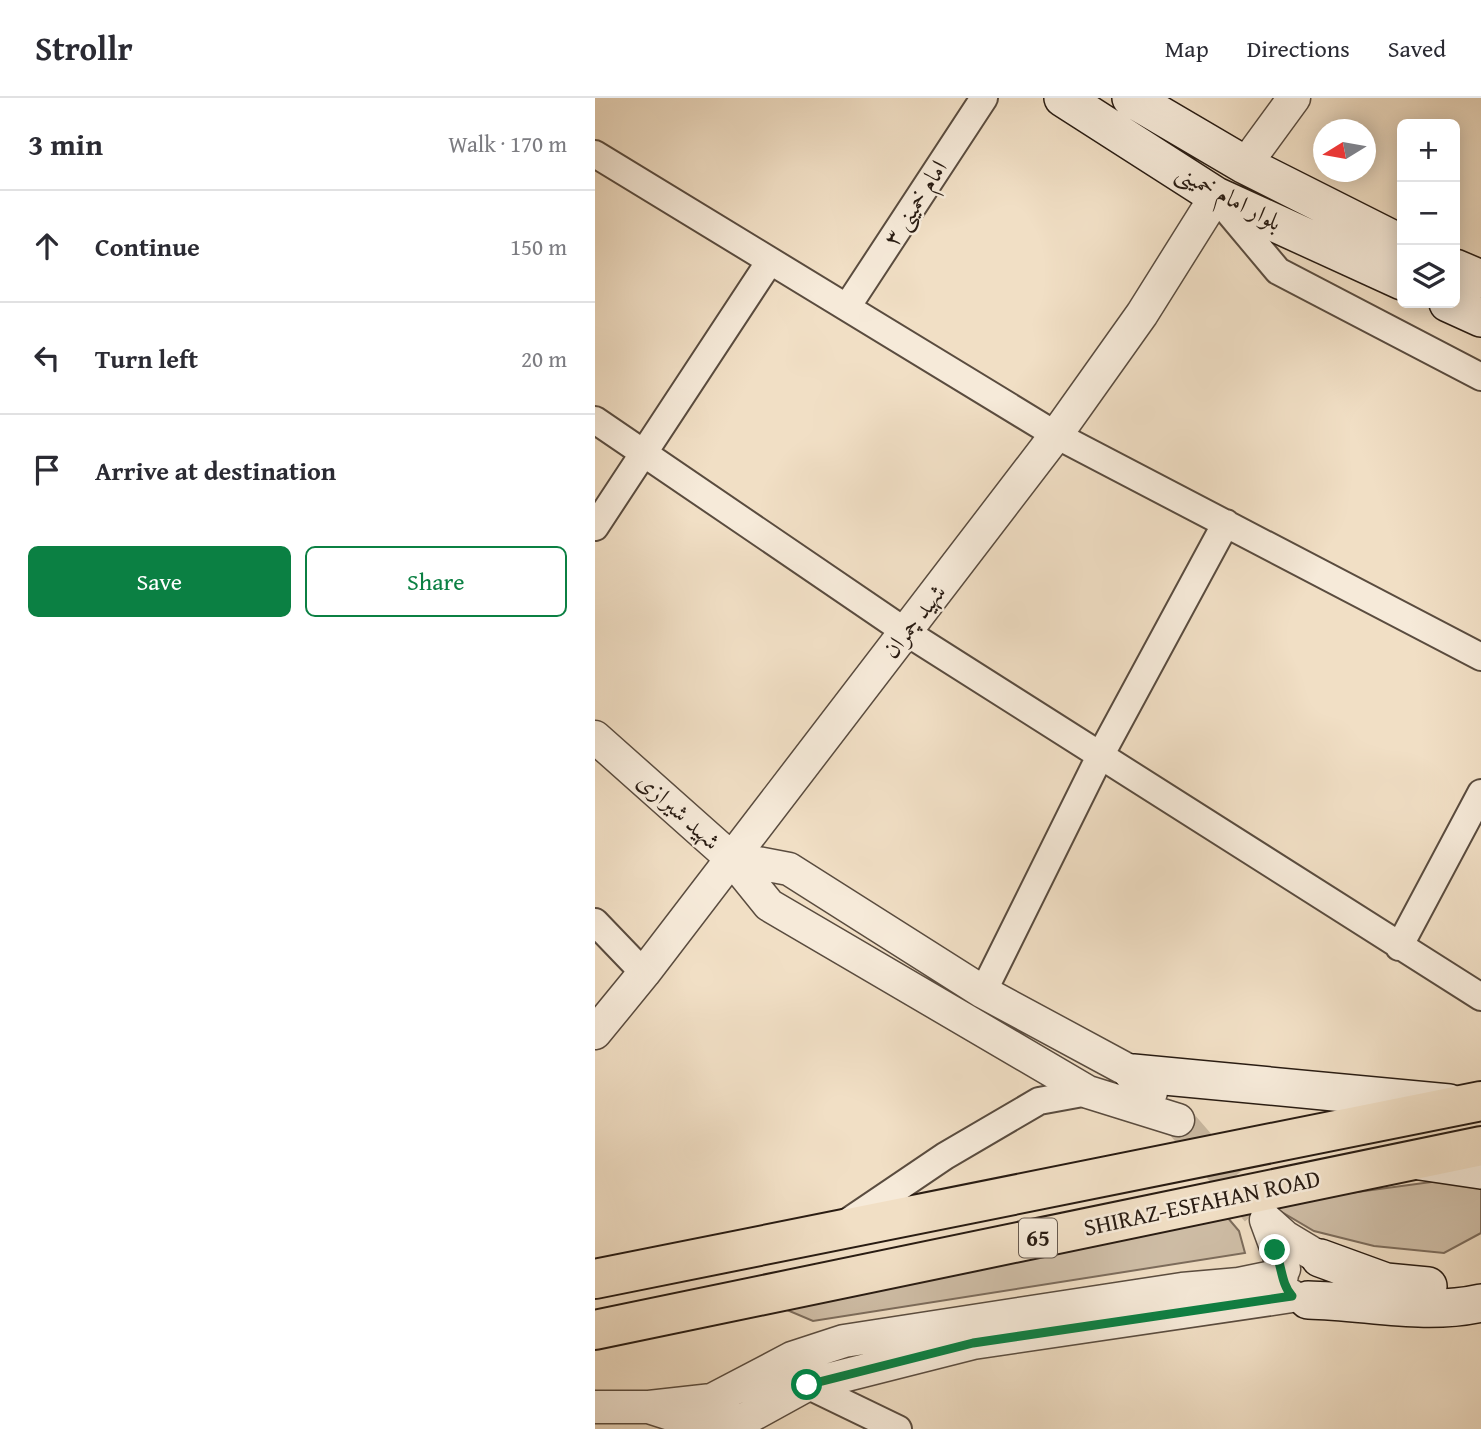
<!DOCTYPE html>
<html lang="en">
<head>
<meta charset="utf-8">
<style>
  body { margin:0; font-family:"Gentium Book Plus",Amiri,serif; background:#f2f2f3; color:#2b2b33 }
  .controls { position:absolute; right:21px; top:21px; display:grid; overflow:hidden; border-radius:10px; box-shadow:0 4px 18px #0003 }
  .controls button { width:63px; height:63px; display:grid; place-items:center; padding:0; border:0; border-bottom:2px solid #e1e1e2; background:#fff; color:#2b2b33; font:35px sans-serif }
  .compass { position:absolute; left:718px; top:21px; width:63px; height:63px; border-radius:50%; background:#fff; box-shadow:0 4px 18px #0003; rotate:259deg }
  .stop { position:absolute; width:21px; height:21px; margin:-16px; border:5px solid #0b8043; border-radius:50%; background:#fff }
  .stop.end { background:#0b8043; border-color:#fff; box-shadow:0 2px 7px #0008 }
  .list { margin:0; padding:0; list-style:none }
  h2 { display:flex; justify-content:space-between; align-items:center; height:91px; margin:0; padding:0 28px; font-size:30px }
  h2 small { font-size:23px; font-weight:400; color:#7c7c81 }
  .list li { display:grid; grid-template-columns:46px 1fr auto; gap:21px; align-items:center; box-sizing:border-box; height:112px; padding:0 28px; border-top:2px solid #e1e1e2 }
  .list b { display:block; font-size:26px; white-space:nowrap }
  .list em { font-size:23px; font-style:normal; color:#7c7c81 }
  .actions { display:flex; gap:14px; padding:21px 28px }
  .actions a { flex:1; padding:16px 0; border:2px solid #0b8043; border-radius:10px; text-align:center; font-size:24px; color:#0b8043 }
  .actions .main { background:#0b8043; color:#fff }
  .icon { flex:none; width:38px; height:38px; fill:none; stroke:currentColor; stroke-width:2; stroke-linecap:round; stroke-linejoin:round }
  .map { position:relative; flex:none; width:886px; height:1331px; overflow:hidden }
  header { display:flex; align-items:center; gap:42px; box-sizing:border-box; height:98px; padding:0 35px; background:#fff; border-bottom:2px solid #e1e1e2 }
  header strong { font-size:33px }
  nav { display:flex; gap:38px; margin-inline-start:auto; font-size:24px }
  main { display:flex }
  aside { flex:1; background:#fff }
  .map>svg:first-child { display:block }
  .green { fill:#cfbea7; stroke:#7c6c5c; stroke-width:2 }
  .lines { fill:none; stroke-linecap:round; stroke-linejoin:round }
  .tertiary-tunnel { stroke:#c9b8a1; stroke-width:32; stroke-dasharray:32 16; stroke-linecap:butt }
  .minor-casing { stroke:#5a4c3f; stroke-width:30 }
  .tertiary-casing { stroke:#5a4c3f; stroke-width:35 }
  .secondary-casing { stroke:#281b12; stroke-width:40 }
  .trunk-casing { stroke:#281b12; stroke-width:42 }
  .minor { stroke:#f6ead9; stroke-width:26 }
  .tertiary { stroke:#f6ead9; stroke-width:32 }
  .secondary { stroke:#f6ead9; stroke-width:37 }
  .trunk { stroke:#f1dfc5; stroke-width:38 }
  .route { stroke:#0b8043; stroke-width:9 }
  .labels { text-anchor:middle; stroke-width:5; stroke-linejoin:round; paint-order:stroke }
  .shield { fill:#f6ead9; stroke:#66594e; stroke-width:2 }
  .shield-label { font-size:23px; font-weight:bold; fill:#281b12 }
  .street-label { font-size:24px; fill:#281b12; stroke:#f6ead9 }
</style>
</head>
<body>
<header>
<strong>Strollr</strong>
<nav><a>Map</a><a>Directions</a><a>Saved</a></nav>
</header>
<main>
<aside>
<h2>3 min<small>Walk · 170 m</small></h2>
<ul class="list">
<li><svg class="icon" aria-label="ahead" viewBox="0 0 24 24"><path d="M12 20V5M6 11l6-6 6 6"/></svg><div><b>Continue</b></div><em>150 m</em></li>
<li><svg class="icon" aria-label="left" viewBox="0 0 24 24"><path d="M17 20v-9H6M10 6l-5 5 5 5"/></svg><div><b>Turn left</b></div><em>20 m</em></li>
<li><svg class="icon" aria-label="arrive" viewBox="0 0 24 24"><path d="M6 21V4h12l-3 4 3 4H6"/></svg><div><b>Arrive at destination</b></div></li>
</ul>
<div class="actions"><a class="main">Save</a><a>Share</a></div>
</aside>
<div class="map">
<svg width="886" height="1331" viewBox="0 0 886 1331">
  <rect width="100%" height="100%" fill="#f1dfc5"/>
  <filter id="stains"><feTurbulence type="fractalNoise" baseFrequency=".00286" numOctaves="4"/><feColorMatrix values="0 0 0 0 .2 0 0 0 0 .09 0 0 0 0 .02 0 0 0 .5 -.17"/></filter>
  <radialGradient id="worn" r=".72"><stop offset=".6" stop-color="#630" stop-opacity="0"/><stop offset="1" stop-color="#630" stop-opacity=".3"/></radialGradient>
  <path class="green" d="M 851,1082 L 886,1090 L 886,1135 L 849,1155 L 779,1148 L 719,1133 L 673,1106 Z
    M 627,1113 L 644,1133 L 650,1155 L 218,1223 L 192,1212 Z"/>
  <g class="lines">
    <path class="tertiary-tunnel" d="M 583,1022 L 662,1113"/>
    <defs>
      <path id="minor" d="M 0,56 L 461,337 L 886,559
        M 626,105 L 683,173 L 886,279
        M 252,209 L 389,0
        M 0,322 L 311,534 L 886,899
        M 0,429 L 175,163
        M 0,824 L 49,875
        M 804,849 L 886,695
        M 388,894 L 505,658 L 631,425
        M 251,1125 L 350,1058 L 444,1003 L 493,994
        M 212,1287 L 303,1331"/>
      <path id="tertiary" d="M 650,67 L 699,0
        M 0,639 L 136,760 L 174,807 L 493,994 L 583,1022
        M 136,760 L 194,771 L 388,894 L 538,975 L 556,994
        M 0,935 L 49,875 L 461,337 L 547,216 L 621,98
        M 689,1171 L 671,1122 L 690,1139 L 725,1160
        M 687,1177 L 644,1186 L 587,1191 L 249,1243 L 197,1260 L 117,1302 L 54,1309 L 118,1330 L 150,1321 L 212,1287 L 378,1245 L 697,1198
        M 0,1309 L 54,1309"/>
      <path id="secondary" d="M 468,0 L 621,98 L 807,183
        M 536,0 L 650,67 L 807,146
        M 860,170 L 886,181
        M 853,205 L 886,220
        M 538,975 L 854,1005
        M 825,1063 L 886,1072
        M 725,1160 L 791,1184 L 833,1188
        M 713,1202 C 771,1203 829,1218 886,1205"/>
      <path id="trunk" d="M 0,1181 L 886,1003
        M 0,1232 L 886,1048"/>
    </defs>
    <use href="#minor" class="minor-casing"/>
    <use href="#tertiary" class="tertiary-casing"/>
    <use href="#secondary" class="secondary-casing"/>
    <use href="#trunk" class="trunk-casing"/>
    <use href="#minor" class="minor"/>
    <use href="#tertiary" class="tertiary"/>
    <use href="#secondary" class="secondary"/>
    <use href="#trunk" class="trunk"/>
  </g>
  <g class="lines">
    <path class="route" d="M 212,1287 L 378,1245 L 697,1198 C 686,1186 687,1168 680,1152"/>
  </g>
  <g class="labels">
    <rect class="shield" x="424" y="1120.5" width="38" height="39" rx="5"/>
    <g class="shield-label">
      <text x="443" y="1148">65</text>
    </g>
    <g class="street-label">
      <text transform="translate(634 99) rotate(28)" y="8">بلوار امام خمینی</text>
      <text transform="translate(320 105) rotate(-57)" y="8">امام خمینی ۳</text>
      <text transform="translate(319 523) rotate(-52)" y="8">شهید چمران</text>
      <text transform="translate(84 713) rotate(42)" y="8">شهید شیرازی</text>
      <text transform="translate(607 1105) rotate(-12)" y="8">SHIRAZ-ESFAHAN ROAD</text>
    </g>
  </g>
  <rect width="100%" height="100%" filter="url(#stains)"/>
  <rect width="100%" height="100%" fill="url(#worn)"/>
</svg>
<div class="controls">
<button>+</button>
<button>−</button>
<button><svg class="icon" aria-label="layers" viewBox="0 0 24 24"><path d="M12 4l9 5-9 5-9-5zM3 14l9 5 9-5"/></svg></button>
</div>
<svg class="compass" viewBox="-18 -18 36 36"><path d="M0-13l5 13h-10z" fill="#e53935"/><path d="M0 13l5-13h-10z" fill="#7c7c81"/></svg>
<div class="stop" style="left:212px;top:1287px"></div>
<div class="stop end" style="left:680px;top:1152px"></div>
</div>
</main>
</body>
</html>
